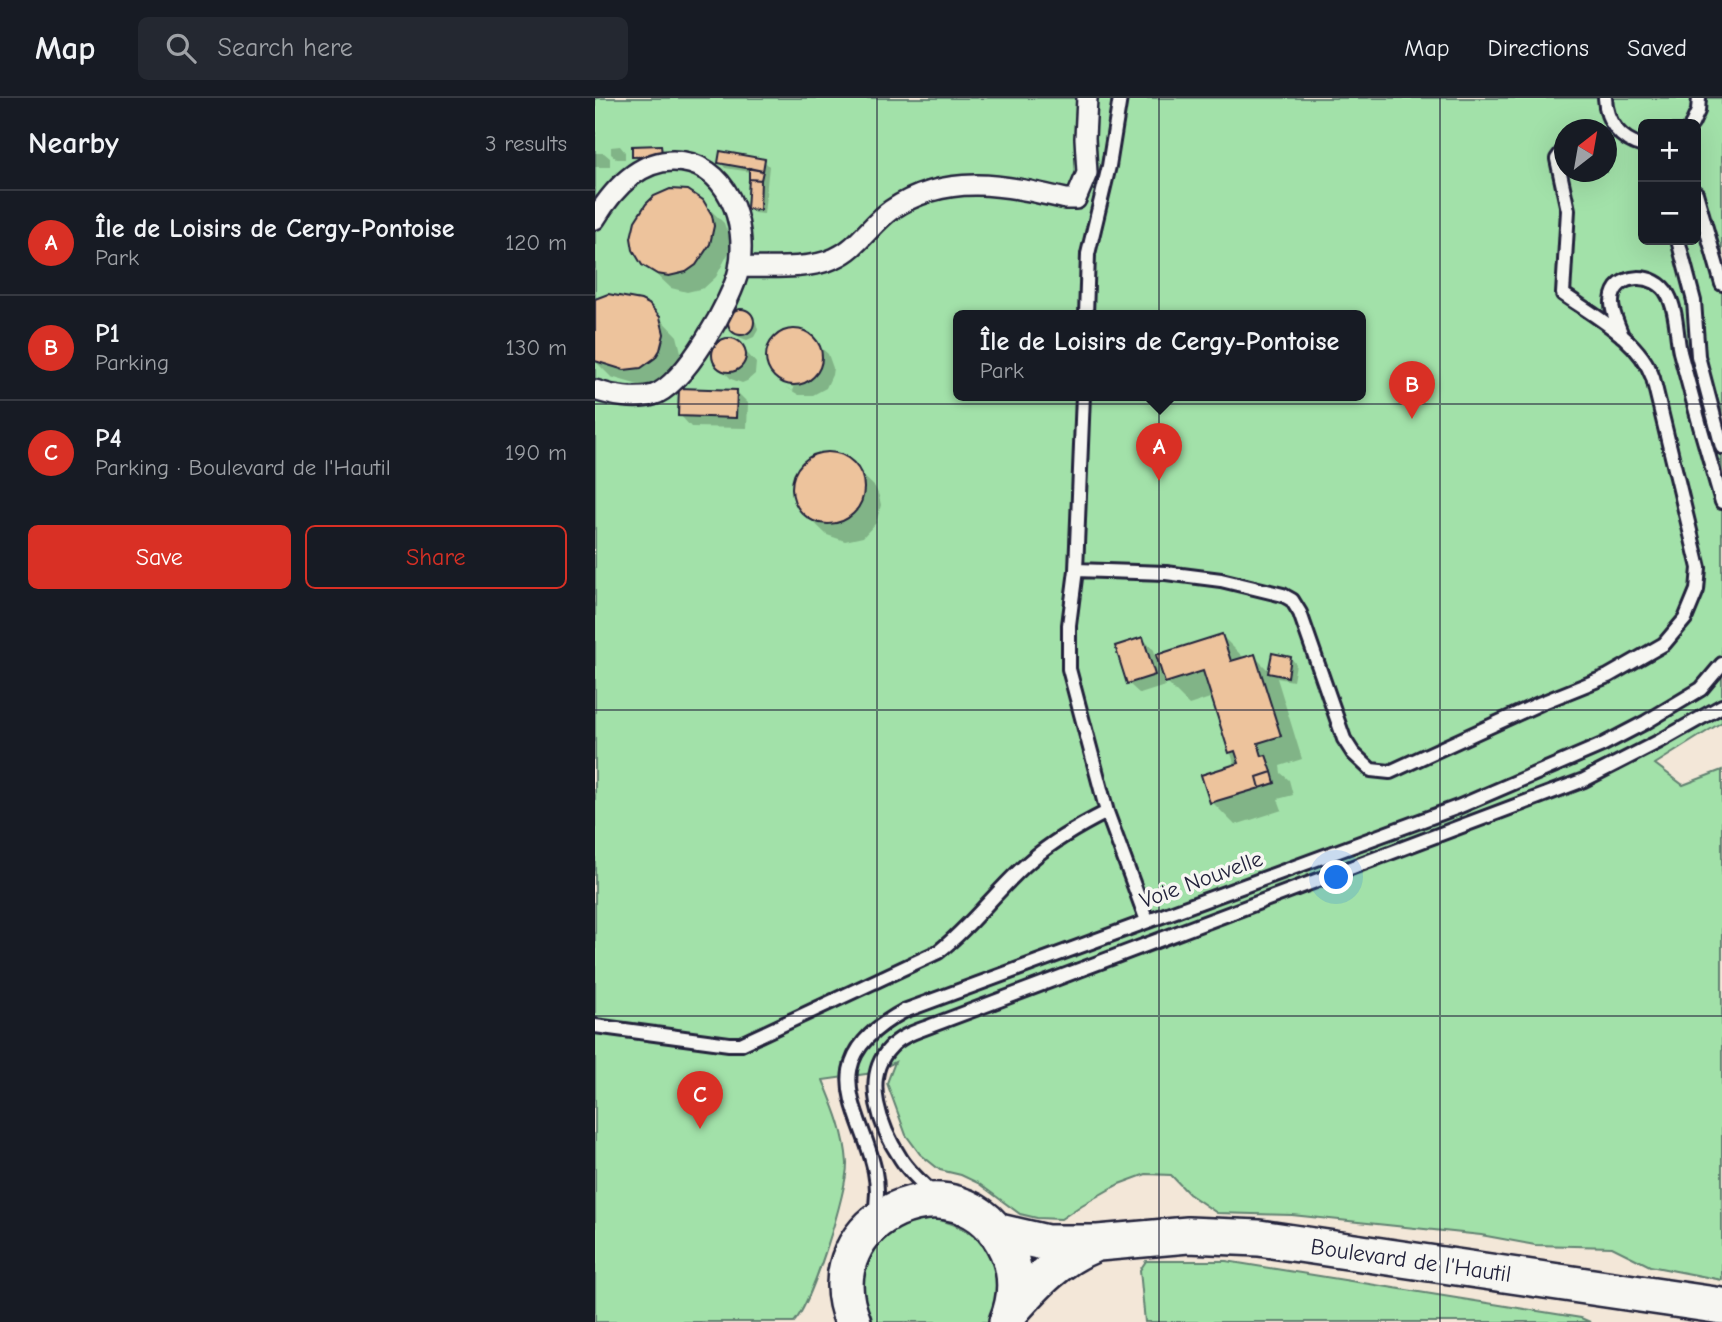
<!DOCTYPE html>
<html lang="en">
<head>
<meta charset="utf-8">
<style>
  body { margin:0; font-family:"Comic Neue",sans-serif; background:#242831; color:#f1f3f6 }
  .controls { position:absolute; right:21px; top:21px; display:grid; overflow:hidden; border-radius:10px; box-shadow:0 7px 28px #0002 }
  .controls button { width:63px; height:63px; display:grid; place-items:center; padding:0; border:0; border-bottom:2px solid #363941; background:#171b24; color:#f1f3f6; font:35px sans-serif }
  .compass { position:absolute; left:959px; top:21px; width:63px; height:63px; border-radius:50%; background:#171b24; box-shadow:0 7px 28px #0002; rotate:31deg }
  .you { position:absolute; left:742px; top:780px; width:24px; height:24px; margin:-18px; border:5px solid #fff; border-radius:50%; background:#1a73e8; box-shadow:0 0 0 10px #1a73e833 }
  .badge { display:grid; place-items:center; width:46px; height:46px; border-radius:50%; background:#d93025; color:#fff; font-size:23px; font-weight:700 }
  .pin { position:absolute; translate:-50% -58px; filter:drop-shadow(0 2px 4px #0008) }
  .pin::after { content:''; position:absolute; top:37px; width:24px; height:21px; background:inherit; clip-path:polygon(0 0,100% 0,50% 100%) }
  .popup { position:absolute; left:358px; top:212px; width:413px; height:91px; box-sizing:border-box; display:grid; place-content:center; border-radius:10px; background:#171b24; filter:drop-shadow(0 2px 5px #0005); font-size:23px; white-space:nowrap; color:#9ea1a6 }
  .popup b { font-size:26px; color:#f1f3f6 }
  .popup::after { content:''; position:absolute; left:50%; top:100%; margin-left:-14px; border:14px solid transparent; border-top-color:#171b24 }
  .list { margin:0; padding:0; list-style:none }
  h2 { display:flex; justify-content:space-between; align-items:center; height:91px; margin:0; padding:0 28px; font-size:30px }
  h2 small { font-size:23px; font-weight:400; color:#9ea1a6 }
  .list li { display:grid; grid-template-columns:46px 1fr auto; gap:21px; align-items:center; box-sizing:border-box; height:105px; padding:0 28px; border-top:2px solid #363941 }
  .list b { display:block; font-size:26px; white-space:nowrap }
  .list p { margin:0; font-size:23px; white-space:nowrap; color:#9ea1a6 }
  .list em { font-size:23px; font-style:normal; color:#9ea1a6 }
  .actions { display:flex; gap:14px; padding:21px 28px }
  .actions a { flex:1; padding:16px 0; border:2px solid #d93025; border-radius:10px; text-align:center; font-size:24px; color:#d93025 }
  .actions .main { background:#d93025; color:#fff }
  .icon { flex:none; width:38px; height:38px; fill:none; stroke:currentColor; stroke-width:2; stroke-linecap:round; stroke-linejoin:round }
  .map { position:relative; flex:none; width:1127px; height:1224px; overflow:hidden }
  header { display:flex; align-items:center; gap:42px; box-sizing:border-box; height:98px; padding:0 35px; background:#171b24; border-bottom:2px solid #363941 }
  header strong { font-size:33px }
  nav { display:flex; gap:38px; margin-inline-start:auto; font-size:24px }
  .search { width:490px; height:63px; background:#242831; display:flex; align-items:center; gap:18px; box-sizing:border-box; padding:0 24px; border-radius:10px; color:#9ea1a6; font-size:26px }
  main { display:flex }
  aside { flex:1; background:#171b24 }
  .map>svg:first-child { display:block }
  .green { fill:#a2e1a9; stroke:#628272; stroke-width:2; fill-rule:evenodd }
  .shadow { fill:#0003 }
  .building { fill:#edc39c; stroke:#22223b; stroke-width:2 }
  .lines { fill:none; stroke-linecap:round; stroke-linejoin:round }
  .service-casing { stroke:#22223b; stroke-width:18 }
  .pedestrian-casing { stroke:#22223b; stroke-width:24 }
  .secondary-casing { stroke:#22223b; stroke-width:40 }
  .service { stroke:#f6f6f2; stroke-width:12 }
  .pedestrian { stroke:#f6f6f2; stroke-width:19 }
  .secondary { stroke:#f6f6f2; stroke-width:35 }
  .grid { fill:none; stroke:#22223b; stroke-width:2; stroke-opacity:0.55 }
  .labels { text-anchor:middle; stroke-width:7; stroke-linejoin:round; paint-order:stroke }
  .street-label { font-size:23px; fill:#22223b; stroke:#f6f6f2 }
</style>
</head>
<body>
<header>
<strong>Map</strong>
<div class="search"><svg class="icon" aria-label="search" viewBox="0 0 24 24"><circle cx="10" cy="10" r="6"/><path d="M15 15l6 6"/></svg>Search here</div>
<nav><a>Map</a><a>Directions</a><a>Saved</a></nav>
</header>
<main>
<aside>
<h2>Nearby<small>3 results</small></h2>
<ul class="list">
<li><span class="badge">A</span><div><b>Île de Loisirs de Cergy-Pontoise</b><p>Park</p></div><em>120 m</em></li>
<li><span class="badge">B</span><div><b>P1</b><p>Parking</p></div><em>130 m</em></li>
<li><span class="badge">C</span><div><b>P4</b><p>Parking · Boulevard de l'Hautil</p></div><em>190 m</em></li>
</ul>
<div class="actions"><a class="main">Save</a><a>Share</a></div>
</aside>
<div class="map">
<svg width="1127" height="1224" viewBox="0 0 1127 1224">
  <rect width="100%" height="100%" fill="#f3e7d8"/>
  <filter id="ink" filterUnits="userSpaceOnUse"><feTurbulence type="fractalNoise" baseFrequency=".0143" numOctaves="2"/><feDisplacementMap in="SourceGraphic" scale="14" xChannelSelector="R" yChannelSelector="G"/><feConvolveMatrix kernelMatrix="1 2 1 2 8 2 1 2 1" color-interpolation-filters="sRGB"/></filter>
  <g filter="url(#ink)">
    <path class="green" d="M 0,0 L 1127,0 L 1127,624 L 1060,666 L 1088,687 L 1127,672 L 1127,1182 L 1055,1168 L 1017,1149 L 940,1147 L 886,1137 L 697,1117 L 622,1115 L 594,1096 L 576,1077 L 551,1076 L 524,1086 L 487,1107 L 466,1121 L 442,1120 L 425,1116 L 383,1085 L 366,1077 L 345,1072 L 325,1056 L 311,1037 L 292,985 L 300,964 L 278,975 L 228,982 C 239,1009 250,1034 252,1065 C 253,1091 217,1205 199,1224 L 0,1224 ZM 1048,26 L 1101,26 L 1101,142 L 1048,142 ZM 970,32 L 1012,32 L 1012,74 L 970,74 ZM 363,217 L 765,217 L 765,297 L 363,297 Z
      M 340,1121 C 391,1131 420,1175 393,1224 L 278,1224 C 257,1192 272,1144 307,1128 C 317,1123 328,1122 340,1121 Z
      M 551,1163 L 631,1163 L 986,1220 L 995,1224 L 550,1224 L 545,1172 Z"/>
    <path class="shadow" d="M 25,48 L 30,54 L 30,61 L 22,61 L 16,56 L 16,49 Z
      M 66,49 L 71,54 L 71,63 L 44,63 L 39,58 Z
      M 0,55 L 9,55 L 15,60 L 15,69 L 0,69 Z
      M 169,63 L 174,68 L 169,116 L 159,115 L 154,110 L 156,74 L 130,70 L 125,64 Z
      M 102,99 L 129,125 L 135,141 L 135,152 L 121,179 L 109,190 L 92,194 L 76,190 L 45,161 Z
      M 0,203 L 53,208 L 82,238 L 86,254 L 82,270 L 63,286 L 56,288 L 47,288 L 16,279 L 0,263 Z
      M 148,214 L 161,224 L 163,232 L 159,239 L 152,242 L 144,239 L 135,226 L 137,218 Z
      M 195,233 L 209,235 L 233,256 L 238,270 L 237,277 L 231,290 L 218,297 L 204,297 L 189,288 L 198,293 L 199,290 L 184,280 L 184,282 L 175,272 L 172,258 L 177,244 L 182,239 Z
      M 131,242 L 142,244 L 161,265 L 160,276 L 152,283 L 147,285 L 136,281 L 125,269 L 119,259 L 121,249 Z
      M 142,294 L 153,305 L 152,330 L 96,329 L 85,317 Z
      M 229,356 L 248,359 L 280,389 L 284,398 L 286,407 L 281,425 L 268,439 L 250,443 L 232,437 L 207,413 L 199,396 L 201,377 L 212,362 Z
      M 627,538 L 650,561 L 659,558 L 675,574 L 696,560 L 701,566 L 698,583 L 682,580 L 707,661 L 685,668 L 686,675 L 694,682 L 698,697 L 683,701 L 687,712 L 640,727 L 617,704 L 608,678 L 640,668 L 618,599 L 594,607 L 567,580 L 570,588 L 545,596 L 533,585 L 548,541 L 559,552 L 561,559 Z"/>
    <path class="building" d="M 66,47 L 67,58 L 37,59 L 37,48 Z
      M 125,53 L 170,61 L 168,73 L 123,65 Z
      M 154,70 L 168,73 L 166,82 L 154,81 Z
      M 154,81 L 166,82 L 165,112 L 152,111 Z
      M 75,91 L 93,92 L 108,102 L 117,117 L 119,128 L 115,146 L 101,167 L 91,174 L 74,178 L 62,176 L 47,167 L 38,152 L 36,140 L 40,123 L 51,106 L 59,98 Z
      M 13,196 L 46,202 L 54,206 L 65,219 L 69,236 L 65,252 L 60,260 L 46,270 L 29,272 L 0,263 L 0,201 Z
      M133 224a13 13 0 1 1 26 0a13 13 0 1 1-26 0Z
      M171 259a28 28 0 1 1 56 0a28 28 0 1 1-56 0Z
      M117 257a17 17 0 1 1 34 0a17 17 0 1 1-34 0Z
      M 84,290 L 142,292 L 141,320 L 83,318 Z
      M197 390a36 36 0 1 1 72 0a36 36 0 1 1-72 0Z
      M 627,536 L 636,563 L 660,556 L 686,638 L 663,645 L 667,658 L 671,657 L 677,674 L 662,679 L 665,690 L 615,705 L 606,677 L 644,665 L 640,653 L 634,655 L 608,573 L 570,585 L 561,557 Z
      M 548,539 L 560,577 L 532,586 L 520,548 Z
      M 677,555 L 696,559 L 693,579 L 673,575 Z
      M 677,674 L 680,685 L 665,690 L 662,679 Z"/>
    <g class="lines">
      <defs>
        <path id="service" d="M 1010,0 C 1011,24 1025,42 1048,48
          M 1097,26 L 1103,13 L 1104,0
          M 1101,95 L 1127,186
          M 1083,142 L 1099,203 L 1103,258 L 1127,349
          M 491,217 L 493,156 L 514,68 L 525,0
          M 1027,238 C 1024,228 1016,214 1017,203 C 1019,173 1062,174 1073,197 C 1082,213 1081,236 1085,254 C 1098,304 1112,354 1127,404
          M 488,297 L 481,472 L 474,527 L 474,571 L 512,714 L 552,823
          M 481,472 L 571,475 L 626,482 L 688,497 L 697,502 L 705,515 L 749,641 L 758,655 L 776,672 L 795,674 L 946,605 L 1013,578 L 1069,546 L 1090,521 L 1102,492 L 1104,470 L 1058,280 C 1044,241 1001,219 968,196 L 973,112 L 962,61 L 970,50
          M 0,928 L 134,946 L 146,946 L 343,854 C 377,828 402,791 435,763 C 458,743 484,728 512,714
          M 340,1097 C 328,1086 315,1075 306,1061 C 286,1031 266,980 295,950 C 306,937 323,933 338,927 L 989,682 L 1065,643 L 1127,608
          M 279,1117 C 301,1037 193,976 309,913 L 863,709 L 1007,647 L 1051,624 L 1106,591 L 1127,566"/>
        <path id="pedestrian" d="M 0,121 C 17,93 43,63 78,63 C 133,63 153,126 144,171 C 138,201 89,288 58,297 C 41,302 17,298 0,292
          M 145,169 C 172,169 215,172 240,160 C 263,150 276,126 296,112 C 352,74 410,87 471,101 L 481,101 L 492,75 L 490,40 L 492,0"/>
        <path id="secondary" d="M 400,1133 L 452,1145 L 503,1145 L 593,1137 L 664,1140 L 1127,1208
          M 417,1212 C 441,1185 463,1161 497,1147
          M 258,1224 C 214,1119 367,1052 412,1152 C 423,1176 422,1200 412,1224"/>
      </defs>
      <use href="#service" class="service-casing"/>
      <use href="#pedestrian" class="pedestrian-casing"/>
      <use href="#secondary" class="secondary-casing"/>
      <use href="#service" class="service"/>
      <use href="#pedestrian" class="pedestrian"/>
      <use href="#secondary" class="secondary"/>
    </g>
  </g>
  <path class="grid" d="M 282,0 L 282,1224M 564,0 L 564,1224M 845,0 L 845,1224M 0,306 L 1127,306M 0,612 L 1127,612M 0,918 L 1127,918"/>
  <g class="labels">
    <g class="street-label">
      <text transform="translate(606 781) rotate(-20)" y="8">Voie Nouvelle</text>
      <text transform="translate(816 1162) rotate(8)" y="8">Boulevard de l'Hautil</text>
    </g>
  </g>
</svg>
<div class="controls">
<button>+</button>
<button>−</button>
</div>
<svg class="compass" viewBox="-18 -18 36 36"><path d="M0-13l5 13h-10z" fill="#e53935"/><path d="M0 13l5-13h-10z" fill="#9ea1a6"/></svg>
<div class="you"></div>
<div class="pin badge" style="left:564px;top:383px">A</div>
<div class="popup"><b>Île de Loisirs de Cergy-Pontoise</b>Park</div>
<div class="pin badge" style="left:817px;top:321px">B</div>
<div class="pin badge" style="left:105px;top:1031px">C</div>
</div>
</main>
</body>
</html>
